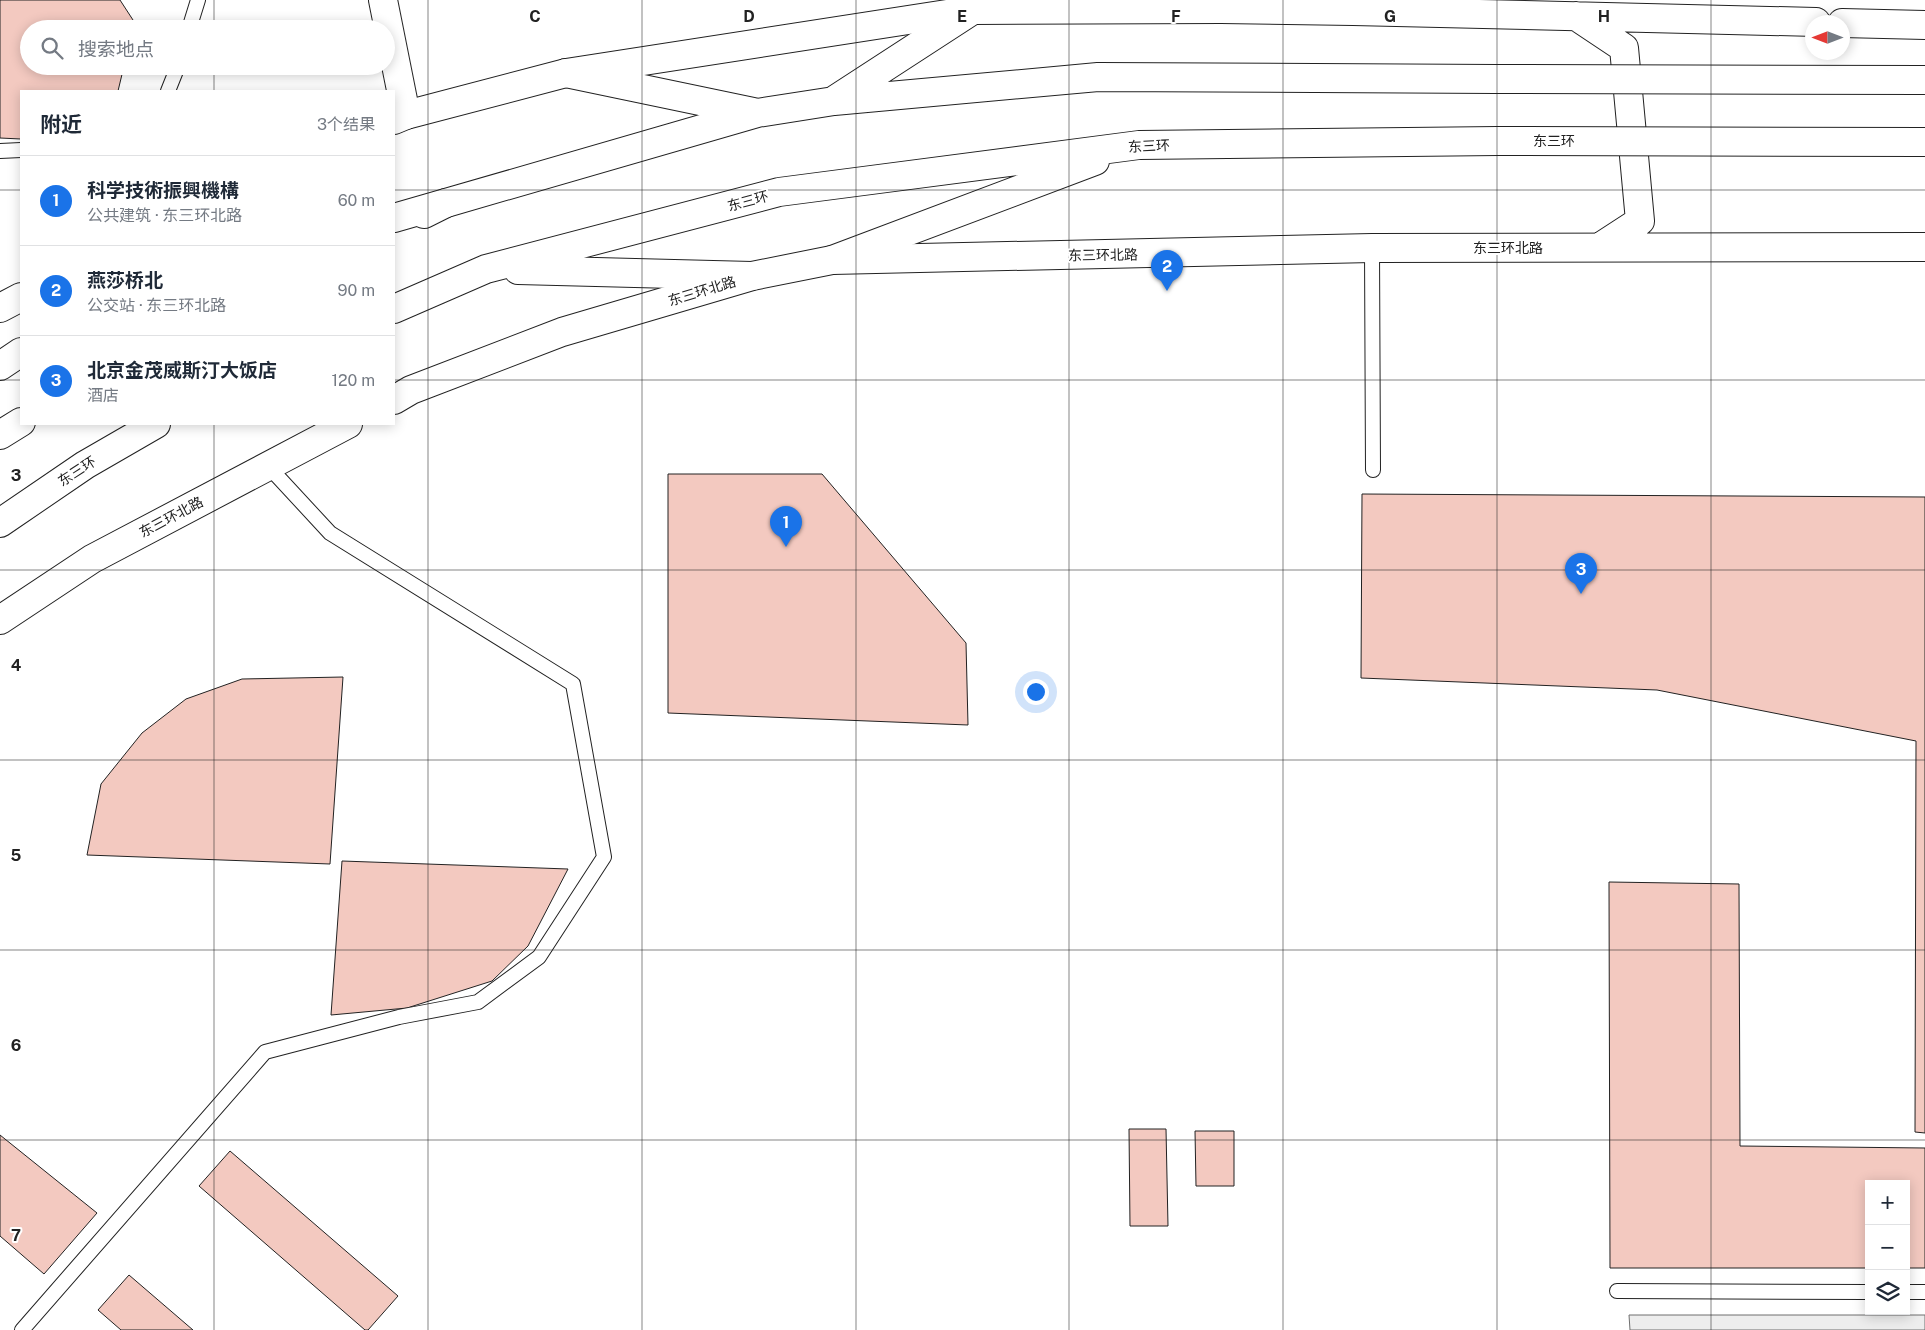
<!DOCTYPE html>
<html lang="zh">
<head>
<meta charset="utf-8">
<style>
  body { margin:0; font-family:"Public Sans","Noto Sans SC",sans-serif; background:#f6f6f7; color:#1f2937 }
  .controls { position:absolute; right:15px; bottom:15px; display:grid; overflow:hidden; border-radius:0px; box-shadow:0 2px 12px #0003 }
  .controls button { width:45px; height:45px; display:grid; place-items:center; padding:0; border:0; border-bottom:1px solid #e0e1e3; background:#fff; color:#1f2937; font:25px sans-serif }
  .compass { position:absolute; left:1805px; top:15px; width:45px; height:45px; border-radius:50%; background:#fff; box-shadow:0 2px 12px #0003; rotate:270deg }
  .you { position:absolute; left:1035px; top:691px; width:18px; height:18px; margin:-12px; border:4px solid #fff; border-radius:50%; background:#1a73e8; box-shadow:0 0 0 8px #1a73e833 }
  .badge { display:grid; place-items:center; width:32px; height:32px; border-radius:50%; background:#1a73e8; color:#fff; font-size:16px; font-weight:700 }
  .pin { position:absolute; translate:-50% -41px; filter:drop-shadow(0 1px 2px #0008) }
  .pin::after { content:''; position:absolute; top:26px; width:18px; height:15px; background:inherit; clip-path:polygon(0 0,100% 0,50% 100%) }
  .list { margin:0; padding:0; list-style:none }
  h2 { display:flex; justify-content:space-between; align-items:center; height:65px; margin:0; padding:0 20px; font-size:21px }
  h2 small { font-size:16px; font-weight:400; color:#747a83 }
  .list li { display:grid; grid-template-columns:32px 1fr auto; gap:15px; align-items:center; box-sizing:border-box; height:90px; padding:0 20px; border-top:1px solid #e0e1e3 }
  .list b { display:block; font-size:19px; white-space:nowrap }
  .list p { margin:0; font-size:16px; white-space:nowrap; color:#747a83 }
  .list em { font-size:16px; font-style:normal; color:#747a83 }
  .icon { flex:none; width:28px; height:28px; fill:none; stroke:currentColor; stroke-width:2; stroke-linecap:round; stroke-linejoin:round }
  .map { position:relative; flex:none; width:1925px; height:1330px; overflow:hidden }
  .search { position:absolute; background:#fff; box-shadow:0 2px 12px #0003; left:20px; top:20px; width:375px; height:55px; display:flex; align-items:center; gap:12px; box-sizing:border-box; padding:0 18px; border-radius:28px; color:#747a83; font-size:19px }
  .panel { position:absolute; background:#fff; box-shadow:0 2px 12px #0003; left:20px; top:90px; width:375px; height:335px; border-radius:0px }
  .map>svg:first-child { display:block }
  .parking { fill:#ededed; stroke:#6f6f6f }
  .building { fill:#f3c9c0; stroke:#222 }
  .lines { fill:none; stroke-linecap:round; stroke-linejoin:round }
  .service-casing { stroke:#222; stroke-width:16 }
  .minor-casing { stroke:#222; stroke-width:30 }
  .tertiary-casing { stroke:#222; stroke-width:30 }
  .trunk-casing { stroke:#222; stroke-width:30 }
  .motorway-casing { stroke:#222; stroke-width:30 }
  .service { stroke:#fff; stroke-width:14 }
  .minor { stroke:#fff; stroke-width:28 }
  .tertiary { stroke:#fff; stroke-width:28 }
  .trunk { stroke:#fff; stroke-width:28 }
  .motorway { stroke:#fff; stroke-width:28 }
  .trunk-bridge-casing { stroke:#222; stroke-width:30; stroke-linecap:butt }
  .trunk-bridge { stroke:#fff; stroke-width:28 }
  .grid { fill:none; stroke:#222; stroke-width:1; stroke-opacity:0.55 }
  .labels { text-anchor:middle; stroke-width:4; stroke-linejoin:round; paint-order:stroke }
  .street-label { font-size:14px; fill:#222; stroke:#fff }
  .grid-label { font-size:16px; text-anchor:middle; font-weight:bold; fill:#222; stroke:#fff; stroke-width:4; stroke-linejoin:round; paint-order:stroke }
</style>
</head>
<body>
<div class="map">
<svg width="1925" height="1330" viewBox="0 0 1925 1330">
  <rect width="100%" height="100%" fill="#fff"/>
  <path class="parking" d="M 1629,1315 L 1925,1315 L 1925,1330 L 1630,1330 Z"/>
  <path class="building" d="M 0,0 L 120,0 L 133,20 L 131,29 L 29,29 L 29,66 L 124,66 L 118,91 L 21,91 L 21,139 L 0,138 Z
    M 668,474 L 822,474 L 966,643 L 968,725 L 668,713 Z
    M 1362,494 L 1925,497 L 1925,1133 L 1915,1132 L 1916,741 L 1657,690 L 1361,678 Z
    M 343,677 L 330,864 L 87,855 L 101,784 L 142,733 L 186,699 L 242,679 Z
    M 342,861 L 568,869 L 528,946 L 492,981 L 407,1008 L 331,1015 Z
    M 1609,882 L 1739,884 L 1740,1146 L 1925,1148 L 1925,1268 L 1906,1268 L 1906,1184 L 1869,1184 L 1869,1268 L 1610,1268 Z
    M 1129,1129 L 1166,1129 L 1168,1226 L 1130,1226 Z
    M 1195,1131 L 1234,1131 L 1234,1186 L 1196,1186 Z
    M 0,1135 L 97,1213 L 44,1274 L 0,1236 Z
    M 230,1151 L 398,1296 L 368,1330 L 365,1330 L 199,1186 Z
    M 129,1275 L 193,1330 L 121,1330 L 98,1310 Z"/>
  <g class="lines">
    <defs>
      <path id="service" d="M 189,29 L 198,0
        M 168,91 L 178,66
        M 0,151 L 21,150
        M 1372,248 L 1373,470
        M 1617,1291 L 1869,1292
        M 1906,1292 L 1925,1292
        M 22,1330 L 265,1052 L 399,1017 L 478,1002 L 539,957 L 604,857 L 573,684 L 330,533 L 268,466"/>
      <path id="minor" d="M 383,0 L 406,115"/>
      <path id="tertiary" d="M 1576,16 L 1624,48 L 1640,221 L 1600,247
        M 1842,23 L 1925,25
        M 394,120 L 406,115 L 566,73 L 973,10 L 1221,9 L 1353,11 L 1816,22
        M 0,308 L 21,297
        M 394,400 L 411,390 L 562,332 L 752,276 L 832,260 L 1372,248 L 1925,247
        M 0,620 L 92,559 L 348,424"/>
      <path id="trunk" d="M 566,73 L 753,112
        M 836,99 L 973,10
        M 424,214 L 446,203 L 757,113 L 834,101 L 1098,77 L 1496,79
        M 832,260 L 1095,161
        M 518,270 L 752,276
        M 394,309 L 486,269 L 779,192 L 1139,145 L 1498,141
        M 0,435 L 21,422
        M 0,523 L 85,465 L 156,424"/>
      <path id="motorway" d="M 394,218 L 446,203
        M 0,366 L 21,352"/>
    </defs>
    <use href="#service" class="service-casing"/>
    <use href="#minor" class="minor-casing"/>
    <use href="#tertiary" class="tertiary-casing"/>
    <use href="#trunk" class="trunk-casing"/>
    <use href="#motorway" class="motorway-casing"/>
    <use href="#service" class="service"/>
    <use href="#minor" class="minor"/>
    <use href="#tertiary" class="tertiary"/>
    <use href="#trunk" class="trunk"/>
    <use href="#motorway" class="motorway"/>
    <defs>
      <path id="trunk-bridge" d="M 1496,79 L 1925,80
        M 1498,141 L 1925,142"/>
    </defs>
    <use href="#trunk-bridge" class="trunk-bridge-casing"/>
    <use href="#trunk-bridge" class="trunk-bridge"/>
  </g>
  <path class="grid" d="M 214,0 L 214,29M 428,0 L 428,1330M 642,0 L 642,1330M 856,0 L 856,1330M 1069,0 L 1069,1330M 1283,0 L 1283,1330M 1497,0 L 1497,1330M 1711,0 L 1711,1330M 214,66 L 214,91M 0,190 L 21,190M 394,190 L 1925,190M 0,380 L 21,380M 394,380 L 1925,380M 214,424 L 214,1330M 0,570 L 1925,570M 0,760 L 1925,760M 0,950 L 1925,950M 0,1140 L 1925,1140"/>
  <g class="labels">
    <g class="street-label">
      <text x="1554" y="146">东三环</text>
      <text transform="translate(1149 146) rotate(-3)" y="5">东三环</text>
      <text transform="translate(748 201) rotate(-15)" y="5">东三环</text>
      <text x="1508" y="253">东三环北路</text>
      <text transform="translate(1103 255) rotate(-1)" y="5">东三环北路</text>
      <text transform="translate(702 291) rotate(-17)" y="5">东三环北路</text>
      <text transform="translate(77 471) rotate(-33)" y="5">东三环</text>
      <text transform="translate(171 517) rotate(-28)" y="5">东三环北路</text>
    </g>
  </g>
  <g class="grid-label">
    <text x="535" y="22">C</text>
    <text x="749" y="22">D</text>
    <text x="962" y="22">E</text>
    <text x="1176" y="22">F</text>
    <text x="1390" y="22">G</text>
    <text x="1604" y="22">H</text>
    <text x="16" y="481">3</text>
    <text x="16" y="671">4</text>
    <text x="16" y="861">5</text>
    <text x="16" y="1051">6</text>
    <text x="16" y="1241">7</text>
  </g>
</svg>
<div class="controls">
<button>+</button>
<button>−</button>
<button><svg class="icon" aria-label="layers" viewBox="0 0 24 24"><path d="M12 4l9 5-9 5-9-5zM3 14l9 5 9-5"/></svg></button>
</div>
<svg class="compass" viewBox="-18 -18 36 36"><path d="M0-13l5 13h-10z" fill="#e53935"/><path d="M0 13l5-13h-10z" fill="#747a83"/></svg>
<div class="you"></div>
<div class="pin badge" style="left:786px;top:547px">1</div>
<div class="pin badge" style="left:1167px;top:291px">2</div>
<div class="pin badge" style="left:1581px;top:594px">3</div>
<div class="search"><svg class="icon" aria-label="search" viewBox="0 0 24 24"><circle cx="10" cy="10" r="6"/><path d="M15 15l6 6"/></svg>搜索地点</div>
<section class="panel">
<h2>附近<small>3个结果</small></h2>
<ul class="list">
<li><span class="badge">1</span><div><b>科学技術振興機構</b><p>公共建筑 · 东三环北路</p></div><em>60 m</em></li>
<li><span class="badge">2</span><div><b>燕莎桥北</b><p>公交站 · 东三环北路</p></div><em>90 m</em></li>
<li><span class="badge">3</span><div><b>北京金茂威斯汀大饭店</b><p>酒店</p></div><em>120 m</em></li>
</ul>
</section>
</div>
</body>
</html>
